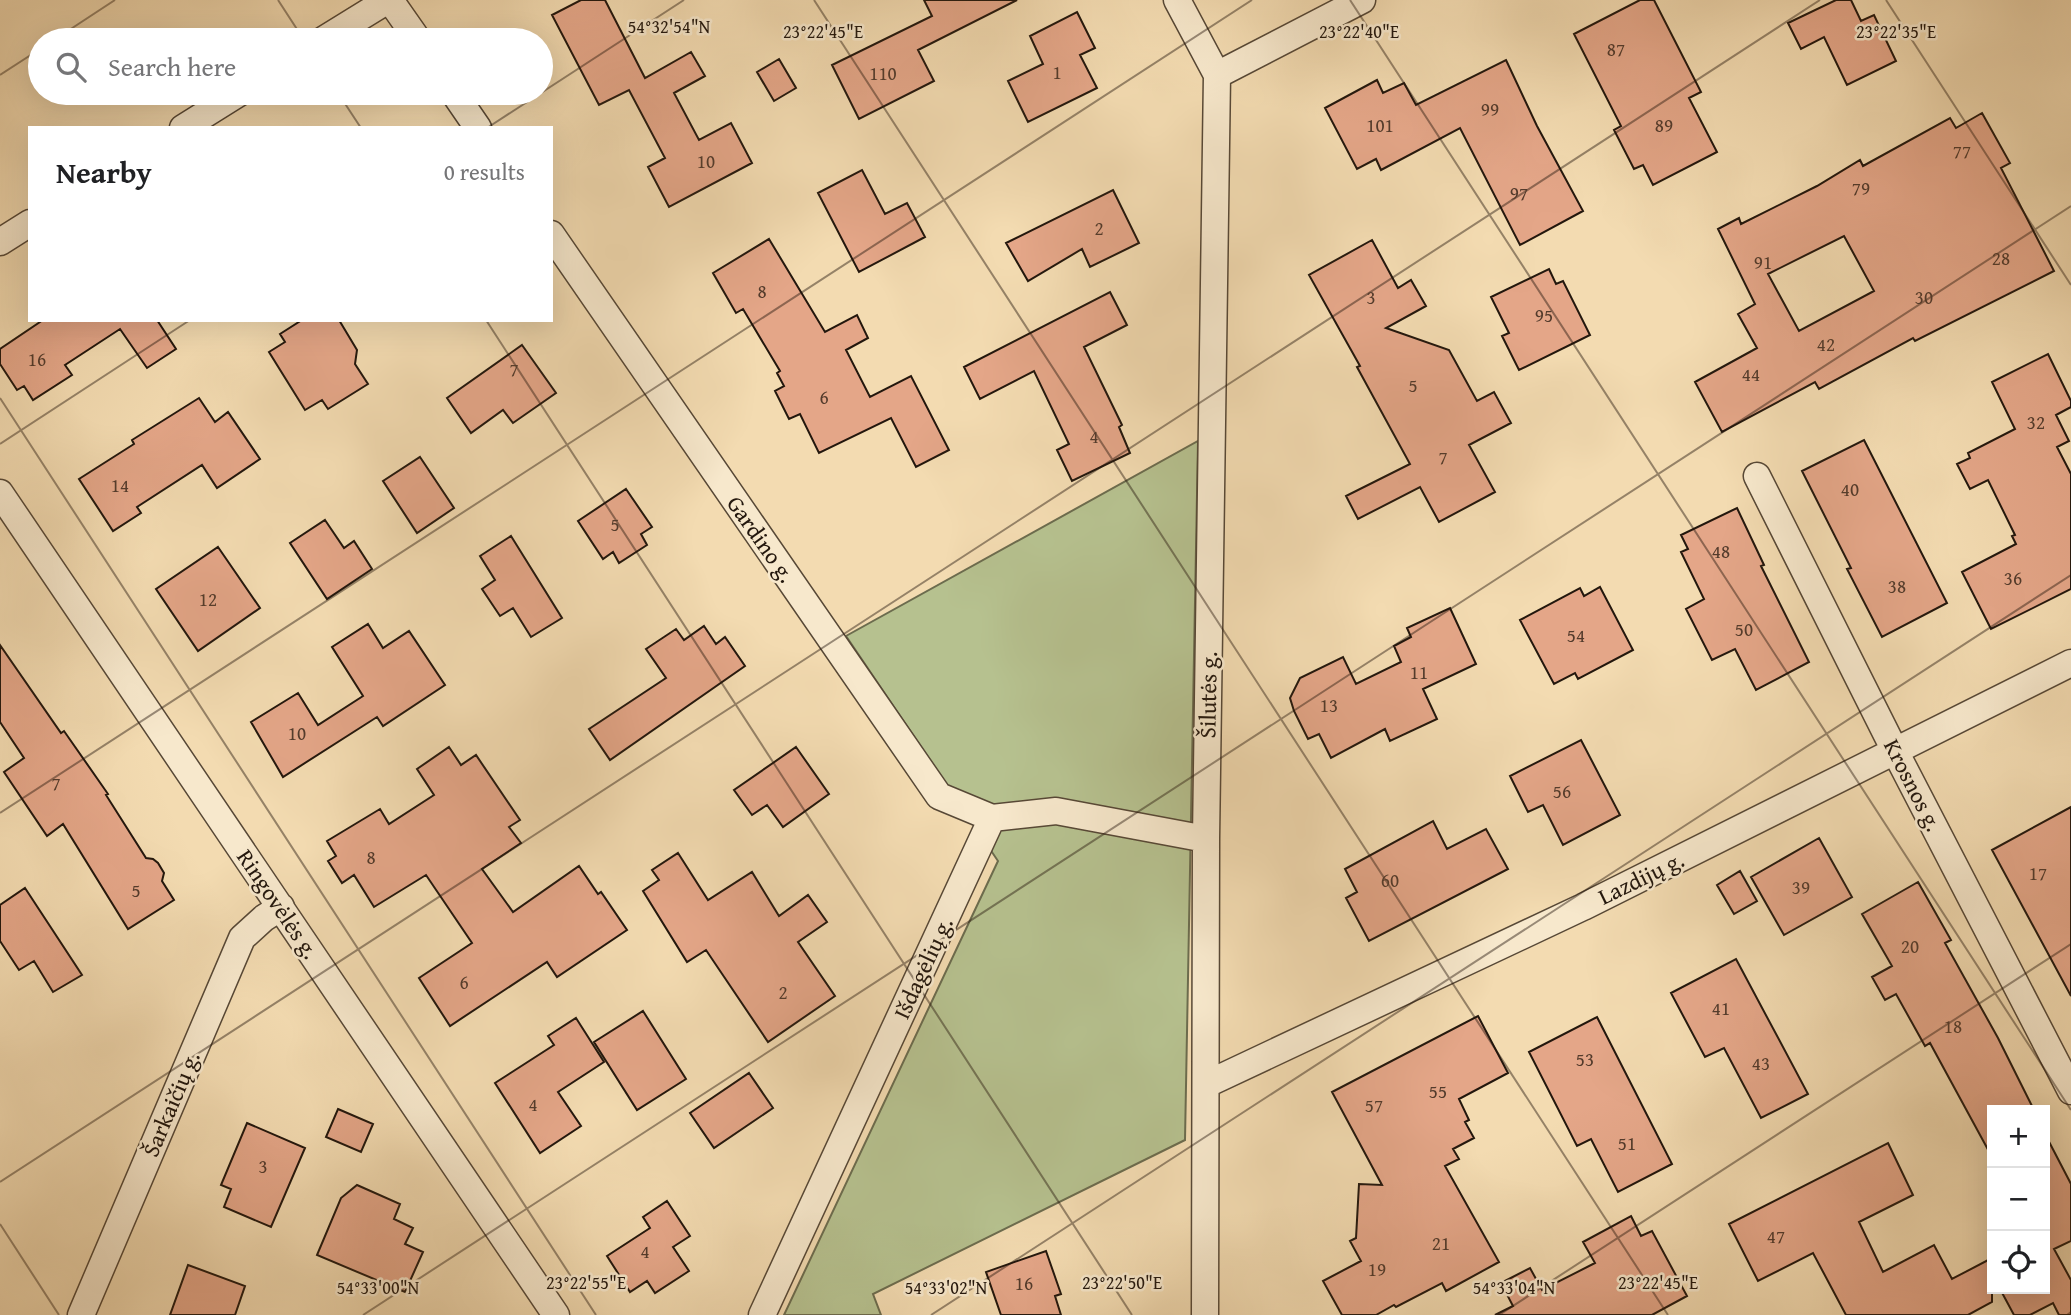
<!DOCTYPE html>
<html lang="en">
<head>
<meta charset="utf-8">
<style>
  body { margin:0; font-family:"Gentium Book Plus",serif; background:#f6f6f6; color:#202124 }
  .controls { position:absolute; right:21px; bottom:21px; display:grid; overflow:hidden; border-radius:0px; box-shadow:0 7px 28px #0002 }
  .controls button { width:63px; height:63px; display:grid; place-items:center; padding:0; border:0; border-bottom:2px solid #e0e0e0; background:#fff; color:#202124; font:35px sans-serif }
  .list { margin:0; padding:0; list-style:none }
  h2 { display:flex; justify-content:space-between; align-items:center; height:91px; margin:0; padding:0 28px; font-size:30px }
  h2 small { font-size:23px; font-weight:400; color:#757577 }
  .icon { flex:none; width:38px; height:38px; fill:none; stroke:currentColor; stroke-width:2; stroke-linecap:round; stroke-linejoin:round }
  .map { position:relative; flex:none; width:2071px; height:1315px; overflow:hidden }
  .search { position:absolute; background:#fff; box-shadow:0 7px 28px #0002; left:28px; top:28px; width:525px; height:77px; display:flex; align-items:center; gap:18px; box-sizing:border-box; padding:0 24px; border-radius:38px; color:#757577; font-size:26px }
  .panel { position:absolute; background:#fff; box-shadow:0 7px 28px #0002; left:28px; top:126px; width:525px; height:196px; border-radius:0px }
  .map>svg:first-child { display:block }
  .green { fill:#b6c18f; stroke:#6c6c4e; stroke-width:2 }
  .building { fill:#e4a688; stroke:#23170d; stroke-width:2; fill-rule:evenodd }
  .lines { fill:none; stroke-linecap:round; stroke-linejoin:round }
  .minor-casing { stroke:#574836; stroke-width:29 }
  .minor { stroke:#f7e8cc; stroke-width:26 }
  .ticks { fill:none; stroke:#23170d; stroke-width:2; stroke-opacity:0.45 }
  .labels { text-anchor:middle; stroke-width:5; stroke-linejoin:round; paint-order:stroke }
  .number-label { font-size:19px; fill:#533b2c }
  .street-label { font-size:23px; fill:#23170d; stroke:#f7e8cc }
  .ticks-label { font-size:18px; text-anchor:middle; fill:#23170d; stroke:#f7e8cc; stroke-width:5; stroke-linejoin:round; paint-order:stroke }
</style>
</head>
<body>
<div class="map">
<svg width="2071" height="1315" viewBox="0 0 2071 1315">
  <rect width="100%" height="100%" fill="#f3dbb1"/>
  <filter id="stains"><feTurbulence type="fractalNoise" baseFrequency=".00286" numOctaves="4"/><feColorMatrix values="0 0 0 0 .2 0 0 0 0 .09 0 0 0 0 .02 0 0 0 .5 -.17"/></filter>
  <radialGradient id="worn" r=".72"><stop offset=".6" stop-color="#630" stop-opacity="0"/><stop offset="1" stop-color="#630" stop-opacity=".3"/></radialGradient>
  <path class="green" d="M 1198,441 L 1185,1140 L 873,1294 L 881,1315 L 784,1315 L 998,861 L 846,636 Z"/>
  <path class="building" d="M 581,0 L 605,0 L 645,78 L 691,52 L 705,76 L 674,93 L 699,140 L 731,123 L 752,163 L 669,207 L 648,167 L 665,158 L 629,90 L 599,105 L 552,15 Z
    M 924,0 L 1017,0 L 918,50 L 934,81 L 859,119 L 832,65 L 932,16 Z
    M 1640,0 L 1654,0 L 1701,92 L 1689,98 L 1717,152 L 1653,185 L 1643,165 L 1634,169 L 1614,130 L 1621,126 L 1574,34 Z
    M 1836,0 L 1851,0 L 1861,21 L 1874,15 L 1896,61 L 1847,85 L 1824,37 L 1801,49 L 1788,23 Z
    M 1077,12 L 1095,48 L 1080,55 L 1097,88 L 1028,122 L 1008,81 L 1043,64 L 1030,36 Z
    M 779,59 L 796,88 L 774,101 L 757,72 Z
    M 1506,60 L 1537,126 L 1583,211 L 1520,245 L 1460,128 L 1381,170 L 1376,159 L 1357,169 L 1325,108 L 1377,80 L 1383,93 L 1404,83 L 1416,105 Z
    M 1982,113 L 2010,163 L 2001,168 L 2054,271 L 1915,341 L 1913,338 L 1819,389 L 1815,382 L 1722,432 L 1695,382 L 1757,348 L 1738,314 L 1755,304 L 1718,229 L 1739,218 L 1741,224 L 1817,186 L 1860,160 L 1863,166 L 1950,118 L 1956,128 ZM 1844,236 L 1874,291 L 1799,331 L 1768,274 Z
    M 862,170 L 885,214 L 907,203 L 925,237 L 859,272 L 818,193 Z
    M 1113,190 L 1139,243 L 1090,267 L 1082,249 L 1028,281 L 1006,243 Z
    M 769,239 L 825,332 L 857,315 L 868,338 L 846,350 L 870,397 L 911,376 L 949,450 L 916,467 L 891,418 L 819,453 L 800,414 L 789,419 L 775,391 L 784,386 L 777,373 L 780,371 L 743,309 L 736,313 L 713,273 Z
    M 1372,240 L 1398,288 L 1411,280 L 1426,306 L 1386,328 L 1449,350 L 1477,401 L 1494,392 L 1511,423 L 1469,445 L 1495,492 L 1439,522 L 1420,487 L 1358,519 L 1346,496 L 1410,464 L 1357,367 L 1360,366 L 1309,275 Z
    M 1549,269 L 1556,284 L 1563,281 L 1590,335 L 1519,370 L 1502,336 L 1509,333 L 1491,297 Z
    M 1110,292 L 1127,325 L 1084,347 L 1122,425 L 1119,427 L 1130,453 L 1072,481 L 1057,450 L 1069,444 L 1034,371 L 980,399 L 964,367 Z
    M 43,320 L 157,320 L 176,349 L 147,368 L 120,329 L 65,365 L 72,375 L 33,400 L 24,386 L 17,390 L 0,364 L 0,349 Z
    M 302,320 L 339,320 L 357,350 L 355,364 L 368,384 L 328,409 L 322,400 L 305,410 L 269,352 L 285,342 L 280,334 Z
    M 522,345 L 556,393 L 513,423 L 503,410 L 471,433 L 447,398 Z
    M 2048,354 L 2071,401 L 2071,407 L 2056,415 L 2069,441 L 2057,447 L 2071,474 L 2071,589 L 1991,629 L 1962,572 L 2016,544 L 2012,536 L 2015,535 L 1988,480 L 1970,489 L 1957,464 L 1970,458 L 1968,453 L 2015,429 L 1992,382 Z
    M 199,398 L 215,422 L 228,412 L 260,459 L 217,488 L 202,465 L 137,507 L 141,513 L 113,531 L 79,479 L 134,444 L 132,440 Z
    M 1864,440 L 1947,603 L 1882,637 L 1847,569 L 1851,568 L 1802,471 Z
    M 420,457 L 454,508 L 417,533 L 383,481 Z
    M 626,489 L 652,527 L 641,534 L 647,545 L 619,563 L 613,552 L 603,559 L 578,521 Z
    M 1737,508 L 1764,565 L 1761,566 L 1809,662 L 1756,690 L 1735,649 L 1712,660 L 1686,609 L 1704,599 L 1681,552 L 1688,549 L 1681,535 Z
    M 325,520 L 344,548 L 354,541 L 372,569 L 327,599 L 290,543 Z
    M 511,536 L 562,618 L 531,637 L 513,608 L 500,616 L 482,589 L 495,580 L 480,556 Z
    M 218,547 L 260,608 L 198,651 L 156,589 Z
    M 1600,587 L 1633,650 L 1578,679 L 1575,673 L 1554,684 L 1520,620 L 1580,588 L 1584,596 Z
    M 1450,608 L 1476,664 L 1423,689 L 1437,719 L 1390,741 L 1385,729 L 1331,758 L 1319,734 L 1308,739 L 1294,711 L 1290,698 L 1300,678 L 1343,657 L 1356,684 L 1401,662 L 1394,646 L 1411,637 L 1407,628 Z
    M 368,624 L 383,648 L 409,631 L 445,685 L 383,726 L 377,717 L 283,777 L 251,722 L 298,693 L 318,725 L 363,696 L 332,647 Z
    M 704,626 L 716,644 L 725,637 L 745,666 L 610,760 L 589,729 L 666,678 L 646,649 L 676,629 L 684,640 Z
    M 0,645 L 61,733 L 64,731 L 108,794 L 106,795 L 146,858 L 153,859 L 158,863 L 164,873 L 162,881 L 174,900 L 128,929 L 63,824 L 47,836 L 4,772 L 24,758 L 0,722 Z
    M 1581,740 L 1620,815 L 1563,845 L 1543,805 L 1528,812 L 1510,776 Z
    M 449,747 L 461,765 L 476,755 L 520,820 L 509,827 L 521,843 L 482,869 L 513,912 L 579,866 L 598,894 L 601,892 L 627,930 L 557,977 L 547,962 L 450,1026 L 419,978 L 472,943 L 426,875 L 374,907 L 354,875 L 342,883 L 328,861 L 336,856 L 327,841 L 380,809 L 389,824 L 434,795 L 417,769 Z
    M 796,747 L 829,794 L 783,827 L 767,805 L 752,815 L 734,790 Z
    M 2071,807 L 2071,996 L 1992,850 Z
    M 1433,821 L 1447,849 L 1486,829 L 1508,869 L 1369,941 L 1346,898 L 1357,892 L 1345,869 Z
    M 1819,838 L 1852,897 L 1784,935 L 1751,877 Z
    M 678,853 L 708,900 L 752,872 L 779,916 L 808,895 L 827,922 L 798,942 L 835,996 L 768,1042 L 706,950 L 687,962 L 643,891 L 659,880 L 652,870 Z
    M 1740,871 L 1757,901 L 1734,914 L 1717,885 Z
    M 1918,882 L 1951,940 L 1945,943 L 1998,1038 L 2034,1110 L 1992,1110 L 1992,1157 L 1930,1043 L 1925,1046 L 1896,994 L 1885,1000 L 1872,977 L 1892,966 L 1862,914 Z
    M 25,888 L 82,975 L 53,992 L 34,961 L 19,970 L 0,941 L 0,905 Z
    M 1736,959 L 1808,1094 L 1761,1118 L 1724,1048 L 1705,1057 L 1671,993 Z
    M 643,1011 L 686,1079 L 637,1110 L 594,1042 Z
    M 1478,1016 L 1508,1073 L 1459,1099 L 1469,1120 L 1465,1122 L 1474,1138 L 1453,1149 L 1459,1159 L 1445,1166 L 1499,1262 L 1446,1291 L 1442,1283 L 1396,1307 L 1394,1305 L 1376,1315 L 1342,1315 L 1323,1281 L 1361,1261 L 1350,1241 L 1356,1238 L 1359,1184 L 1382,1185 L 1332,1092 Z
    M 1597,1017 L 1672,1164 L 1618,1192 L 1591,1139 L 1577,1146 L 1529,1052 Z
    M 576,1018 L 604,1062 L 558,1092 L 581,1126 L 540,1153 L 495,1083 L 554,1045 L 548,1036 Z
    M 749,1073 L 773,1108 L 714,1148 L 690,1113 Z
    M 338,1109 L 373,1124 L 361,1152 L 326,1137 Z
    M 247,1123 L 305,1148 L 271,1227 L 224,1207 L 231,1189 L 221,1185 Z
    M 2045,1134 L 2071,1184 L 2071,1241 L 2054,1249 L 2071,1280 L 2071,1315 L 2059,1315 L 2053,1303 L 2030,1315 L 2014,1315 L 2000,1289 L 2045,1289 Z
    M 1888,1143 L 1913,1195 L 1859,1222 L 1883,1272 L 1934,1245 L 1952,1279 L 1992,1258 L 1992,1302 L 1968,1315 L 1846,1315 L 1813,1253 L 1758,1281 L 1729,1224 Z
    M 357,1185 L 400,1204 L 394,1219 L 413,1228 L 405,1244 L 423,1252 L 405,1292 L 317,1255 L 341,1198 Z
    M 667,1201 L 690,1236 L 673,1247 L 689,1271 L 655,1293 L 647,1281 L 630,1292 L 607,1256 L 650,1228 L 643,1217 Z
    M 1631,1216 L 1641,1236 L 1652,1231 L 1687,1296 L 1652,1315 L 1495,1315 L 1513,1306 L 1501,1283 L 1530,1268 L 1542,1290 L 1595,1263 L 1583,1242 Z
    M 1046,1251 L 1061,1294 L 1055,1296 L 1061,1315 L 1001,1315 L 986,1272 Z
    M 188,1265 L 245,1286 L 235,1315 L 170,1315 Z"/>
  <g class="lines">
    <defs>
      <path id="minor" d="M 390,0 L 418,40
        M 1177,0 L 1217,75 L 1206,839 L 1205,1315
        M 323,40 L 388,0
        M 1217,75 L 1362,0
        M 454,93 L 478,128
        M 183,128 L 239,93
        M 551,234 L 939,796 L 992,818
        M 0,242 L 30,223
        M 1757,476 L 1895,751 L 2071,1091
        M 0,493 L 556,1315
        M 1207,1084 L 1583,907 L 2071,663
        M 81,1315 L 242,938 L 264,918 L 281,907
        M 762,1315 L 992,818 L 1056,811 L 1206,839"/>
    </defs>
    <use href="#minor" class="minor-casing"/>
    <use href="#minor" class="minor"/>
  </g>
  <path class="ticks" d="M 278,0 L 304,40M 814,0 L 1668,1315M 1350,0 L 2071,1110M 1886,0 L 2071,285M 54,40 L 115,0M 0,75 L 40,49M 338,93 L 361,128M 487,128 L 684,0M 486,320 L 1132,1315M 0,398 L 596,1315M 0,444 L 190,320M 0,813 L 1252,0M 0,1182 L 1820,0M 0,1224 L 59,1315M 363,1315 L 2071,206M 931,1315 L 2071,575M 1499,1315 L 2071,944M 2067,1315 L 2071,1312"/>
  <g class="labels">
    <g class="number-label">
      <text x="1616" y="56">87</text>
      <text x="1057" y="79">1</text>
      <text x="883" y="80">110</text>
      <text x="1490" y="116">99</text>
      <text x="1380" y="132">101</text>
      <text x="1664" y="132">89</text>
      <text x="1962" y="158">77</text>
      <text x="706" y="168">10</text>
      <text x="1861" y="195">79</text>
      <text x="1519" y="200">97</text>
      <text x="1099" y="235">2</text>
      <text x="2001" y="265">28</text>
      <text x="1763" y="269">91</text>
      <text x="762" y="298">8</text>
      <text x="1371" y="304">3</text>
      <text x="1924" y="304">30</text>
      <text x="1544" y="322">95</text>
      <text x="1826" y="351">42</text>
      <text x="37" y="366">16</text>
      <text x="514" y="376">7</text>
      <text x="1751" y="381">44</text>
      <text x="1413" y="392">5</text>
      <text x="824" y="404">6</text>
      <text x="2036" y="429">32</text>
      <text x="1094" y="443">4</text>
      <text x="1443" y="464">7</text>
      <text x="120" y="492">14</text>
      <text x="1850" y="496">40</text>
      <text x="615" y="531">5</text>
      <text x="1721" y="558">48</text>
      <text x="2013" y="585">36</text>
      <text x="1897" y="593">38</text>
      <text x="208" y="606">12</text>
      <text x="1744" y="636">50</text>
      <text x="1576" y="642">54</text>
      <text x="1419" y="679">11</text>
      <text x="1329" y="712">13</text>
      <text x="297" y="740">10</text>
      <text x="56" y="790">7</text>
      <text x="1562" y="798">56</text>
      <text x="371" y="864">8</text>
      <text x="2038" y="880">17</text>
      <text x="1390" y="887">60</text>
      <text x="1801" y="894">39</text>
      <text x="136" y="897">5</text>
      <text x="1910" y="953">20</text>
      <text x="464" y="989">6</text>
      <text x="783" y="999">2</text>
      <text x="1721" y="1015">41</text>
      <text x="1953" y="1033">18</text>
      <text x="1585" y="1066">53</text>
      <text x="1761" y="1070">43</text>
      <text x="1438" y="1098">55</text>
      <text x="533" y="1111">4</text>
      <text x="1374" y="1112">57</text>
      <text x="1627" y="1150">51</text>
      <text x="263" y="1173">3</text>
      <text x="1776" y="1243">47</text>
      <text x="1441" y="1250">21</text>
      <text x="645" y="1258">4</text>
      <text x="1377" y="1276">19</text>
      <text x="1024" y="1290">16</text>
    </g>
    <g class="street-label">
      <text transform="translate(761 539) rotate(55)" y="8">Gardino g.</text>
      <text transform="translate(1208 695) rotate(-89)" y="8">Šilutės g.</text>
      <text transform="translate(1913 785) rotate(63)" y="8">Krosnos g.</text>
      <text transform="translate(1641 878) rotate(-26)" y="8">Lazdijų g.</text>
      <text transform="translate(278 904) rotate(56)" y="8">Ringovėlės g.</text>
      <text transform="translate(923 968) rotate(-65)" y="8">Išdagėlių g.</text>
      <text transform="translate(171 1104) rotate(-67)" y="8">Šarkaičių g.</text>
    </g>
  </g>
  <g class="ticks-label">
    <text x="669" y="33">54°32'54"N</text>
    <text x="823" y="38">23°22'45"E</text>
    <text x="1359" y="38">23°22'40"E</text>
    <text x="1896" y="38">23°22'35"E</text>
    <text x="586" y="1289">23°22'55"E</text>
    <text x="1122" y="1289">23°22'50"E</text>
    <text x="1658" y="1289">23°22'45"E</text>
    <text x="378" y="1294">54°33'00"N</text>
    <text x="946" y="1294">54°33'02"N</text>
    <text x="1514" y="1294">54°33'04"N</text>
  </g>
  <rect width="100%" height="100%" filter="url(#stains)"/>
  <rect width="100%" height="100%" fill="url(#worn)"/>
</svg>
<div class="controls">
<button>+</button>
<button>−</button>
<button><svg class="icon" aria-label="locate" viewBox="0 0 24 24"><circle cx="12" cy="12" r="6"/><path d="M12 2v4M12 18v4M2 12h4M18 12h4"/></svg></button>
</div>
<div class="search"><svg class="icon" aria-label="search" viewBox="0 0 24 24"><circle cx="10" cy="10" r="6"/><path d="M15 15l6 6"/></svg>Search here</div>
<section class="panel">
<h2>Nearby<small>0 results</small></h2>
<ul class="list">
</ul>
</section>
</div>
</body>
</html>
